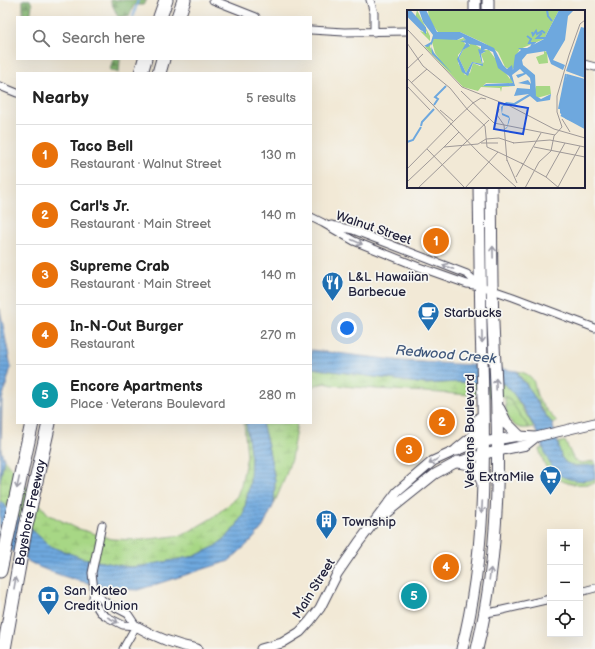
<!DOCTYPE html>
<html lang="en">
<head>
<meta charset="utf-8">
<style>
  body { margin:0; font-family:"Balsamiq Sans",sans-serif; background:#f2f2f2; color:#222 }
  .controls { position:absolute; right:12px; bottom:12px; display:grid; overflow:hidden; border-radius:0px; box-shadow:0 4px 16px #0002 }
  .controls button { width:36px; height:36px; display:grid; place-items:center; padding:0; border:0; border-bottom:1px solid #e0e0e0; background:#fff; color:#222; font:20px sans-serif }
  .you { position:absolute; left:347px; top:328px; width:14px; height:14px; margin:-10px; border:3px solid #fff; border-radius:50%; background:#1a73e8; box-shadow:0 0 0 6px #1a73e833 }
  .badge { display:grid; place-items:center; width:26px; height:26px; border-radius:50%; background:#1a73e8; color:#fff; font-size:13px; font-weight:700 }
  .pin { position:absolute; translate:-50% -50%; border:2px solid #fff; box-shadow:0 1px 4px #0006 }
  .list { margin:0; padding:0; list-style:none }
  h2 { display:flex; justify-content:space-between; align-items:center; height:52px; margin:0; padding:0 16px; font-size:17px }
  h2 small { font-size:13px; font-weight:400; color:#767676 }
  .list li { display:grid; grid-template-columns:26px 1fr auto; gap:12px; align-items:center; box-sizing:border-box; height:60px; padding:0 16px; border-top:1px solid #e0e0e0 }
  .list b { display:block; font-size:15px; white-space:nowrap }
  .list p { margin:0; font-size:13px; white-space:nowrap; color:#767676 }
  .list em { font-size:13px; font-style:normal; color:#767676 }
  .icon { flex:none; width:22px; height:22px; fill:none; stroke:currentColor; stroke-width:2; stroke-linecap:round; stroke-linejoin:round }
  .map { position:relative; flex:none; width:595px; height:649px; overflow:hidden }
  .search { position:absolute; background:#fff; box-shadow:0 4px 16px #0002; left:16px; top:16px; width:296px; height:44px; display:flex; align-items:center; gap:10px; box-sizing:border-box; padding:0 14px; border-radius:0px; color:#767676; font-size:15px }
  .panel { position:absolute; background:#fff; box-shadow:0 4px 16px #0002; left:16px; top:72px; width:296px; height:352px; border-radius:0px }
  .map>svg:first-child { display:block }
  .grass { fill:url(#grass-tufts); stroke:#647c60 }
  .forest { fill:url(#forest-firs); stroke:#546d56 }
  .wetland { fill:url(#wetland-marsh); stroke:#647c60 }
  .water { fill:url(#water-rules); stroke:#48658c }
  .lines { fill:none; stroke-linecap:round; stroke-linejoin:round }
  .stream { stroke:#6ea8de; stroke-width:2 }
  .minor-casing { stroke:#414052; stroke-width:9 }
  .tertiary-casing { stroke:#414052; stroke-width:11 }
  .primary-casing { stroke:#414052; stroke-width:13 }
  .motorway-casing { stroke:#414052; stroke-width:15 }
  .minor { stroke:#fff; stroke-width:7 }
  .tertiary { stroke:#fff; stroke-width:9 }
  .primary { stroke:#fff; stroke-width:11 }
  .motorway { stroke:#fff; stroke-width:13 }
  .oneway { stroke:#9c9ca7 }
  .labels { text-anchor:middle; stroke-width:3.5; stroke-linejoin:round; paint-order:stroke }
  .street-label { font-size:13px; fill:#22223b; stroke:#f6f6f2 }
  .poi-label { font-size:13px; fill:#22223b; stroke:#f6f6f2; text-anchor:start }
  .water-label { font-size:14px; font-style:italic; fill:#40587c; stroke:#f6f6f2 }
  .inset-river { fill:none; stroke:#6ea8de; stroke-width:2 }
  .inset-road { fill:none; stroke:#9f9998; stroke-width:1 }
  .view { fill:#1d4ed8; fill-opacity:0.15; stroke:#1d4ed8; stroke-width:2 }
  .inset-edge { fill:none; stroke:#22223b; stroke-width:2 }
</style>
</head>
<body>
<div class="map">
<svg width="595" height="649" viewBox="0 0 595 649">
  <defs>
    <pattern id="grass-tufts" width="24" height="20" patternUnits="userSpaceOnUse"><rect width="24" height="20" fill="#a7d785"/><path d="M3 7l-1-3M5 7V3M7 7l1-3M15 17l-1-3M17 17v-4M19 17l1-3" fill="none" stroke="#8fb874"/></pattern>
    <pattern id="forest-firs" width="22" height="20" patternUnits="userSpaceOnUse"><rect width="22" height="20" fill="#85b872"/><path d="M5 1l3.5 6h-7zM16 11l3.5 6h-7z" fill="#6c955f"/></pattern>
    <pattern id="wetland-marsh" width="20" height="14" patternUnits="userSpaceOnUse"><rect width="20" height="14" fill="#a7d785"/><path d="M1 5h8M5 5V1M11 12h8M15 12V8" fill="none" stroke="#8fb874"/></pattern>
    <pattern id="water-rules" width="6" height="5" patternUnits="userSpaceOnUse"><rect width="6" height="5" fill="#6ea8de"/><path d="M0 2.5h6" fill="none" stroke="#5a88b5"/></pattern>
  </defs>
  <rect width="100%" height="100%" fill="#f6f6f2"/>
  <filter id="ink" filterUnits="userSpaceOnUse"><feTurbulence type="fractalNoise" baseFrequency=".025" numOctaves="2"/><feDisplacementMap in="SourceGraphic" scale="8" xChannelSelector="R" yChannelSelector="G"/><feConvolveMatrix kernelMatrix="1 2 1 2 8 2 1 2 1" color-interpolation-filters="sRGB"/></filter>
  <filter id="wash" filterUnits="userSpaceOnUse"><feTurbulence type="fractalNoise" baseFrequency=".012" numOctaves="4" result="noise"/><feDisplacementMap in="SourceGraphic" scale="16" xChannelSelector="R" yChannelSelector="G"/><feGaussianBlur stdDeviation="0.9" result="paint"/><feColorMatrix in="noise" values="0 0 0 0 0 0 0 0 0 0 0 0 0 0 0 0 0 1.4 0 .05"/><feComposite in="paint" operator="in"/></filter>
  <g filter="url(#wash)">
    <rect width="100%" height="100%" fill="#f2e9d6"/>
    <path class="grass" d="M 505,397 L 510,399 L 529,428 C 509,431 505,413 505,397 Z
      M 565,441 L 574,460 L 581,463 L 595,461 L 595,465 C 584,466 566,469 561,456 C 559,452 559,447 558,443 Z
      M 544,448 L 554,470 L 582,481 L 595,479 L 595,483 C 580,486 561,485 550,472 C 544,466 542,457 539,449 Z"/>
    <path class="forest" d="M 23,0 L 30,0 L 32,5 L 30,17 L 23,17 Z
      M 110,0 L 147,0 L 143,5 L 134,5 L 129,17 L 118,17 Z
      M 113,59 L 120,59 L 119,73 L 110,70 Z"/>
    <path class="wetland" d="M 311,368 L 425,384 L 457,382 L 505,384 L 513,393 L 534,427 L 529,428 L 510,400 L 506,397 L 377,389 L 333,385 L 325,383 L 316,385 L 311,388 Z
      M 517,371 C 540,376 531,386 540,402 C 545,409 551,415 557,421 L 552,423 C 542,411 536,399 528,387 C 525,381 520,378 517,371 Z
      M 244,423 L 246,423 L 251,458 L 250,482 L 244,512 L 237,525 L 227,537 L 214,547 L 195,556 L 143,566 L 128,567 L 82,558 L 50,546 L 0,501 L 0,481 L 4,459 L 48,514 L 76,528 L 112,539 L 141,540 L 183,535 L 212,518 L 228,505 L 237,496 L 241,485 L 247,456 Z
      M 262,423 L 297,423 L 291,459 L 285,478 L 274,504 L 275,480 L 268,446 Z"/>
    <path class="water" d="M 0,309 L 11,367 L 2,400 L 1,450 L 4,459 L 0,481 Z
      M 311,350 L 403,361 L 472,365 L 517,371 L 520,378 L 529,388 L 542,411 L 552,423 L 558,443 L 561,457 L 566,463 L 575,466 L 595,465 L 595,479 C 582,482 563,481 554,470 C 548,463 545,451 541,442 C 532,421 521,401 505,384 L 457,382 L 425,384 L 311,368 Z
      M 246,423 L 262,423 L 268,446 L 275,480 L 274,504 L 263,527 L 252,540 L 229,561 L 138,590 C 109,590 66,579 39,567 C 26,561 13,551 0,543 L 0,501 L 50,546 L 82,558 L 128,567 L 143,566 L 195,556 L 214,547 L 227,537 L 237,525 L 244,512 L 250,482 L 251,458 Z"/>
    <g class="lines">
      <path class="stream" d="M 133,17 L 138,0"/>
    </g>
  </g>
  <g filter="url(#ink)">
    <g class="lines">
      <defs>
        <path id="minor" d="M 213,0 L 256,17
          M 370,0 L 374,13 L 374,32
          M 311,30 L 344,32 L 408,31
          M 584,64 L 595,67
          M 0,86 L 17,93
          M 311,217 L 323,223 L 354,241 L 419,267 L 467,284 L 481,286 L 513,297 L 595,328
          M 331,225 L 353,230 L 467,274 L 480,286
          M 94,590 L 103,601 L 128,614 L 136,626 L 123,625 L 107,617 L 100,612 L 95,604 L 93,598 L 94,590 L 92,573 L 102,525
          M 580,592 L 595,588
          M 486,613 L 498,611 L 550,599
          M 123,649 L 136,626"/>
        <path id="tertiary" d="M 385,514 L 435,474 L 457,462 L 484,454 L 526,445 L 536,437
          M 136,626 C 155,637 175,645 197,649
          M 261,649 L 282,643 L 300,632 L 310,621 L 320,608 L 337,574 L 359,542 L 397,492 L 433,461 L 457,450 L 484,442 L 519,436 L 536,437 L 595,423"/>
        <path id="primary" d="M 475,0 L 475,11
          M 488,0 L 488,11
          M 499,409 L 506,423 L 519,436
          M 457,450 L 473,437 L 480,418
          M 457,462 C 472,463 477,466 482,481
          M 462,649 C 486,554 485,457 482,360 C 480,302 480,245 479,187
          M 477,649 C 501,549 500,446 494,345 C 491,292 492,239 491,187"/>
        <g id="motorway">
          <path d="M 160,17 L 166,0"/>
          <path d="M 178,17 L 184,0"/>
          <path d="M 141,73 L 145,59"/>
          <path d="M 159,73 L 163,59"/>
          <path d="M 0,571 L 32,423"/>
          <path id="s1" d="M 4,649 L 26,526 L 49,423"/>
        </g>
      </defs>
      <use href="#minor" class="minor-casing"/>
      <use href="#tertiary" class="tertiary-casing"/>
      <use href="#primary" class="primary-casing"/>
      <use href="#motorway" class="motorway-casing"/>
      <use href="#minor" class="minor"/>
      <use href="#tertiary" class="tertiary"/>
      <use href="#primary" class="primary"/>
      <use href="#motorway" class="motorway"/>
    </g>
    <defs><path id="oneway-shaft" d="M-6 0H5M1.5-3L5.5 0L1.5 3" fill="none" stroke-width="1.6" stroke-linecap="round" stroke-linejoin="round"/></defs>
    <g class="oneway">
      <use href="#oneway-shaft" transform="translate(357 242) rotate(24)"/>
      <use href="#oneway-shaft" transform="translate(493 252) rotate(-91)"/>
      <use href="#oneway-shaft" transform="translate(448 267) rotate(-158)"/>
      <use href="#oneway-shaft" transform="translate(482 337) rotate(89)"/>
      <use href="#oneway-shaft" transform="translate(496 384) rotate(-92)"/>
      <use href="#oneway-shaft" transform="translate(434 461) rotate(149)"/>
      <use href="#oneway-shaft" transform="translate(18 483) rotate(102)"/>
      <use href="#oneway-shaft" transform="translate(482 507) rotate(93)"/>
      <use href="#oneway-shaft" transform="translate(490 574) rotate(-82)"/>
      <use href="#oneway-shaft" transform="translate(15 583) rotate(-80)"/>
      <use href="#oneway-shaft" transform="translate(113 620) rotate(27)"/>
    </g>
  </g>
  <defs>
    <symbol id="restaurant-pin" viewBox="-11 -11 22 30"><path d="M0 17L-7.5 6A9.5 9.5 0 1 1 7.5 6Z" fill="#1f6fb2" stroke="#f6f6f2"/><path d="M-5-6h1v4h1v-4h1v4h1v-4h1v5L-1.5 .5V6h-2V.5L-5-1ZM5-6V6H3V1.5H1.5Q1.5-4 5-6Z" fill="#fff"/></symbol>
    <symbol id="cafe-pin" viewBox="-11 -11 22 30"><path d="M0 17L-7.5 6A9.5 9.5 0 1 1 7.5 6Z" fill="#1f6fb2" stroke="#f6f6f2"/><path d="M-5.5-4.5H6V0H3Q3 3.5 0 3.5H-2.5Q-5.5 3.5-5.5 0ZM3-3.2v2h1.7v-2ZM-6 4.5H4V6H-6Z" fill="#fff"/></symbol>
    <symbol id="supermarket-pin" viewBox="-11 -11 22 30"><path d="M0 17L-7.5 6A9.5 9.5 0 1 1 7.5 6Z" fill="#1f6fb2" stroke="#f6f6f2"/><path d="M-6-5.5h2.5l.6 2H6L4.5 2H-2.5L-4.4-4H-6ZM-1.5 3.2a1.3 1.3 0 1 0 .1 0ZM3 3.2a1.3 1.3 0 1 0 .1 0Z" fill="#fff"/></symbol>
    <symbol id="building-pin" viewBox="-11 -11 22 30"><path d="M0 17L-7.5 6A9.5 9.5 0 1 1 7.5 6Z" fill="#1f6fb2" stroke="#f6f6f2"/><path d="M-4-6H4V6H1V3H-1V6H-4ZM-2.5-4.3h1.7v1.8h-1.7ZM.8-4.3h1.7v1.8H.8ZM-2.5-1h1.7V.8h-1.7ZM.8-1h1.7V.8H.8Z" fill="#fff"/></symbol>
    <symbol id="bank-pin" viewBox="-11 -11 22 30"><path d="M0 17L-7.5 6A9.5 9.5 0 1 1 7.5 6Z" fill="#1f6fb2" stroke="#f6f6f2"/><path d="M-6-4H6V4H-6ZM0-2.3a2.3 2.3 0 1 0 0 4.6a2.3 2.3 0 1 0 0-4.6Z" fill="#fff"/></symbol>
  </defs>
  <g fill-rule="evenodd">
    <use href="#restaurant-pin" x="320" y="270" width="25" height="34"/>
    <use href="#cafe-pin" x="416" y="300" width="25" height="34"/>
    <use href="#supermarket-pin" x="538" y="464" width="25" height="34"/>
    <use href="#building-pin" x="314" y="508" width="25" height="34"/>
    <use href="#bank-pin" x="36" y="584" width="25" height="34"/>
  </g>
  <g class="labels">
    <g class="street-label">
      <text transform="translate(374 227) rotate(19)" y="5">Walnut Street</text>
      <text transform="translate(469 431) rotate(-90)" y="5">Veterans Boulevard</text>
      <text dy="5" stroke="none"><textPath href="#s1" startOffset="139">Bayshore Freeway</textPath></text>
      <text transform="translate(313 588) rotate(-58)" y="5">Main Street</text>
    </g>
    <g class="poi-label">
      <text x="348" y="281">L&amp;L Hawaiian<tspan x="348" dy="15">Barbecue</tspan></text>
      <text x="444" y="317">Starbucks</text>
      <text x="534" y="481" text-anchor="end">ExtraMile</text>
      <text x="342" y="526">Township</text>
      <text x="64" y="595">San Mateo<tspan x="64" dy="15">Credit Union</tspan></text>
    </g>
    <g class="water-label">
      <text transform="translate(446 354) rotate(5)" y="5">Redwood Creek</text>
    </g>
  </g>
  <g transform="translate(407 10)">
    <rect width="178" height="178" fill="#f2e9d6"/>
    <path d="M 10,0 L 23,26 L 23,31 L 13,21 L 20,23 L 18,18 L 8,9 ZM 137,41 L 140,42 L 141,53 L 132,54 L 129,47 L 137,44 Z" fill="#a7d785"/>
    <path d="M 21,0 L 152,0 L 137,29 L 113,39 L 110,44 L 108,57 L 104,60 L 98,57 L 91,42 L 77,33 L 53,22 L 31,22 L 22,10 ZM 38,28 L 50,30 L 57,28 L 62,34 L 66,33 L 76,40 L 82,40 L 103,69 L 103,66 L 106,73 L 79,73 L 76,76 L 107,74 L 108,76 L 95,77 L 94,82 L 93,78 L 74,77 L 71,81 L 56,77 L 18,37 L 24,33 L 23,37 L 27,43 L 33,50 L 28,43 L 25,32 L 27,29 ZM 56,30 L 60,31 L 63,35 L 56,40 L 52,48 L 59,63 L 65,52 L 75,54 L 72,43 L 72,40 L 78,42 L 74,44 L 77,52 L 73,56 L 66,53 L 63,63 L 58,65 L 51,53 L 51,45 L 59,36 ZM 129,76 L 143,76 L 144,84 L 130,88 L 127,83 Z" fill="#a7d785" fill-rule="evenodd"/>
    <path d="M 12,0 L 19,0 L 30,22 L 53,22 L 87,38 L 96,55 L 100,59 L 105,55 L 106,60 L 108,45 L 114,40 L 111,38 L 120,38 L 137,29 L 152,0 L 167,0 L 161,6 L 158,30 L 146,50 L 158,55 L 156,60 L 144,54 L 139,41 L 120,44 L 115,50 L 116,55 L 128,65 L 129,86 L 134,89 L 144,84 L 143,90 L 130,92 L 123,86 L 108,95 L 96,96 L 95,103 L 102,106 L 103,109 L 100,118 L 95,121 L 100,117 L 102,108 L 95,105 L 94,97 L 99,92 L 107,93 L 122,84 L 107,86 L 110,78 L 123,79 L 123,75 L 111,73 L 121,70 L 124,74 L 123,68 L 119,64 L 111,68 L 109,65 L 117,63 L 113,59 L 105,65 L 108,76 L 76,76 L 79,74 L 106,73 L 102,66 L 91,58 L 86,42 L 79,39 L 74,41 L 74,36 L 62,34 L 56,27 L 50,30 L 27,29 L 24,36 L 27,43 L 45,63 L 25,44 L 24,34 L 21,37 L 17,36 L 24,32 L 26,25 L 16,12 ZM 174,17 L 178,18 L 178,68 L 159,61 ZM 59,30 L 63,36 L 56,40 L 52,48 L 59,63 L 65,52 L 75,54 L 71,39 L 79,41 L 74,44 L 76,56 L 66,53 L 61,66 L 55,62 L 50,49 L 59,33 L 53,31 ZM 160,64 L 178,69 L 178,117 L 159,109 L 153,103 L 153,91 Z" fill="#6ea8de"/>
    <path class="inset-river" d="M 140,0 L 141,6 L 145,11M 0,1 L 18,21M 0,4 L 18,22 L 18,18 L 2,0M 0,5 L 15,20M 125,22 L 126,25 L 129,21 L 130,24 L 135,21 L 138,23M 135,23 L 130,28 L 139,28M 120,26 L 124,29 L 122,33 L 127,33 L 124,36M 27,95 L 31,89 L 28,87 L 39,76M 152,99 L 159,64M 154,105 L 178,118M 14,116 L 15,112 L 27,99M 0,132 L 6,130 L 14,117"/>
    <path class="inset-road" d="M 0,19 L 55,77 L 103,96 L 147,119 L 178,128M 0,33 L 16,56 L 43,78 L 60,99M 0,59 L 16,44M 0,68 L 72,143 L 110,178M 4,73 L 20,59M 0,76 L 23,100M 54,81 L 87,113 L 148,125M 66,93 L 74,88 L 79,89M 60,99 L 78,116 L 80,137 L 91,142M 92,99 L 90,105 L 97,115 L 100,151M 33,100 L 46,111M 150,102 L 150,86 L 162,45 L 173,14 L 178,10M 155,109 L 163,122M 47,111 L 67,92M 74,133 L 91,133M 106,133 L 143,130 L 178,137M 37,137 L 52,122M 127,137 L 178,147M 20,139 L 58,178M 91,142 L 116,154M 100,150 L 110,173M 114,153 L 139,167 L 152,178M 0,159 L 48,110M 109,167 L 134,123M 139,167 L 158,133M 1,171 L 37,137 L 71,134 L 79,129 L 92,128 L 107,133M 151,177 L 173,136M 11,178 L 82,110M 58,178 L 91,142M 118,178 L 132,152 L 144,141 L 147,126 L 155,117 L 150,102"/>
    <path class="view" d="M 92,93 L 121,98 L 116,124 L 87,119 Z"/>
    <rect width="178" height="178" class="inset-edge"/>
  </g>
</svg>
<div class="controls">
<button>+</button>
<button>−</button>
<button><svg class="icon" aria-label="locate" viewBox="0 0 24 24"><circle cx="12" cy="12" r="6"/><path d="M12 2v4M12 18v4M2 12h4M18 12h4"/></svg></button>
</div>
<div class="you"></div>
<div class="pin badge" style="left:436px;top:241px;background:#e8710a">1</div>
<div class="pin badge" style="left:442px;top:422px;background:#e8710a">2</div>
<div class="pin badge" style="left:409px;top:450px;background:#e8710a">3</div>
<div class="pin badge" style="left:446px;top:567px;background:#e8710a">4</div>
<div class="pin badge" style="left:414px;top:596px;background:#0f9aa8">5</div>
<div class="search"><svg class="icon" aria-label="search" viewBox="0 0 24 24"><circle cx="10" cy="10" r="6"/><path d="M15 15l6 6"/></svg>Search here</div>
<section class="panel">
<h2>Nearby<small>5 results</small></h2>
<ul class="list">
<li><span class="badge" style="background:#e8710a">1</span><div><b>Taco Bell</b><p>Restaurant · Walnut Street</p></div><em>130 m</em></li>
<li><span class="badge" style="background:#e8710a">2</span><div><b>Carl's Jr.</b><p>Restaurant · Main Street</p></div><em>140 m</em></li>
<li><span class="badge" style="background:#e8710a">3</span><div><b>Supreme Crab</b><p>Restaurant · Main Street</p></div><em>140 m</em></li>
<li><span class="badge" style="background:#e8710a">4</span><div><b>In-N-Out Burger</b><p>Restaurant</p></div><em>270 m</em></li>
<li><span class="badge" style="background:#0f9aa8">5</span><div><b>Encore Apartments</b><p>Place · Veterans Boulevard</p></div><em>280 m</em></li>
</ul>
</section>
</div>
</body>
</html>
